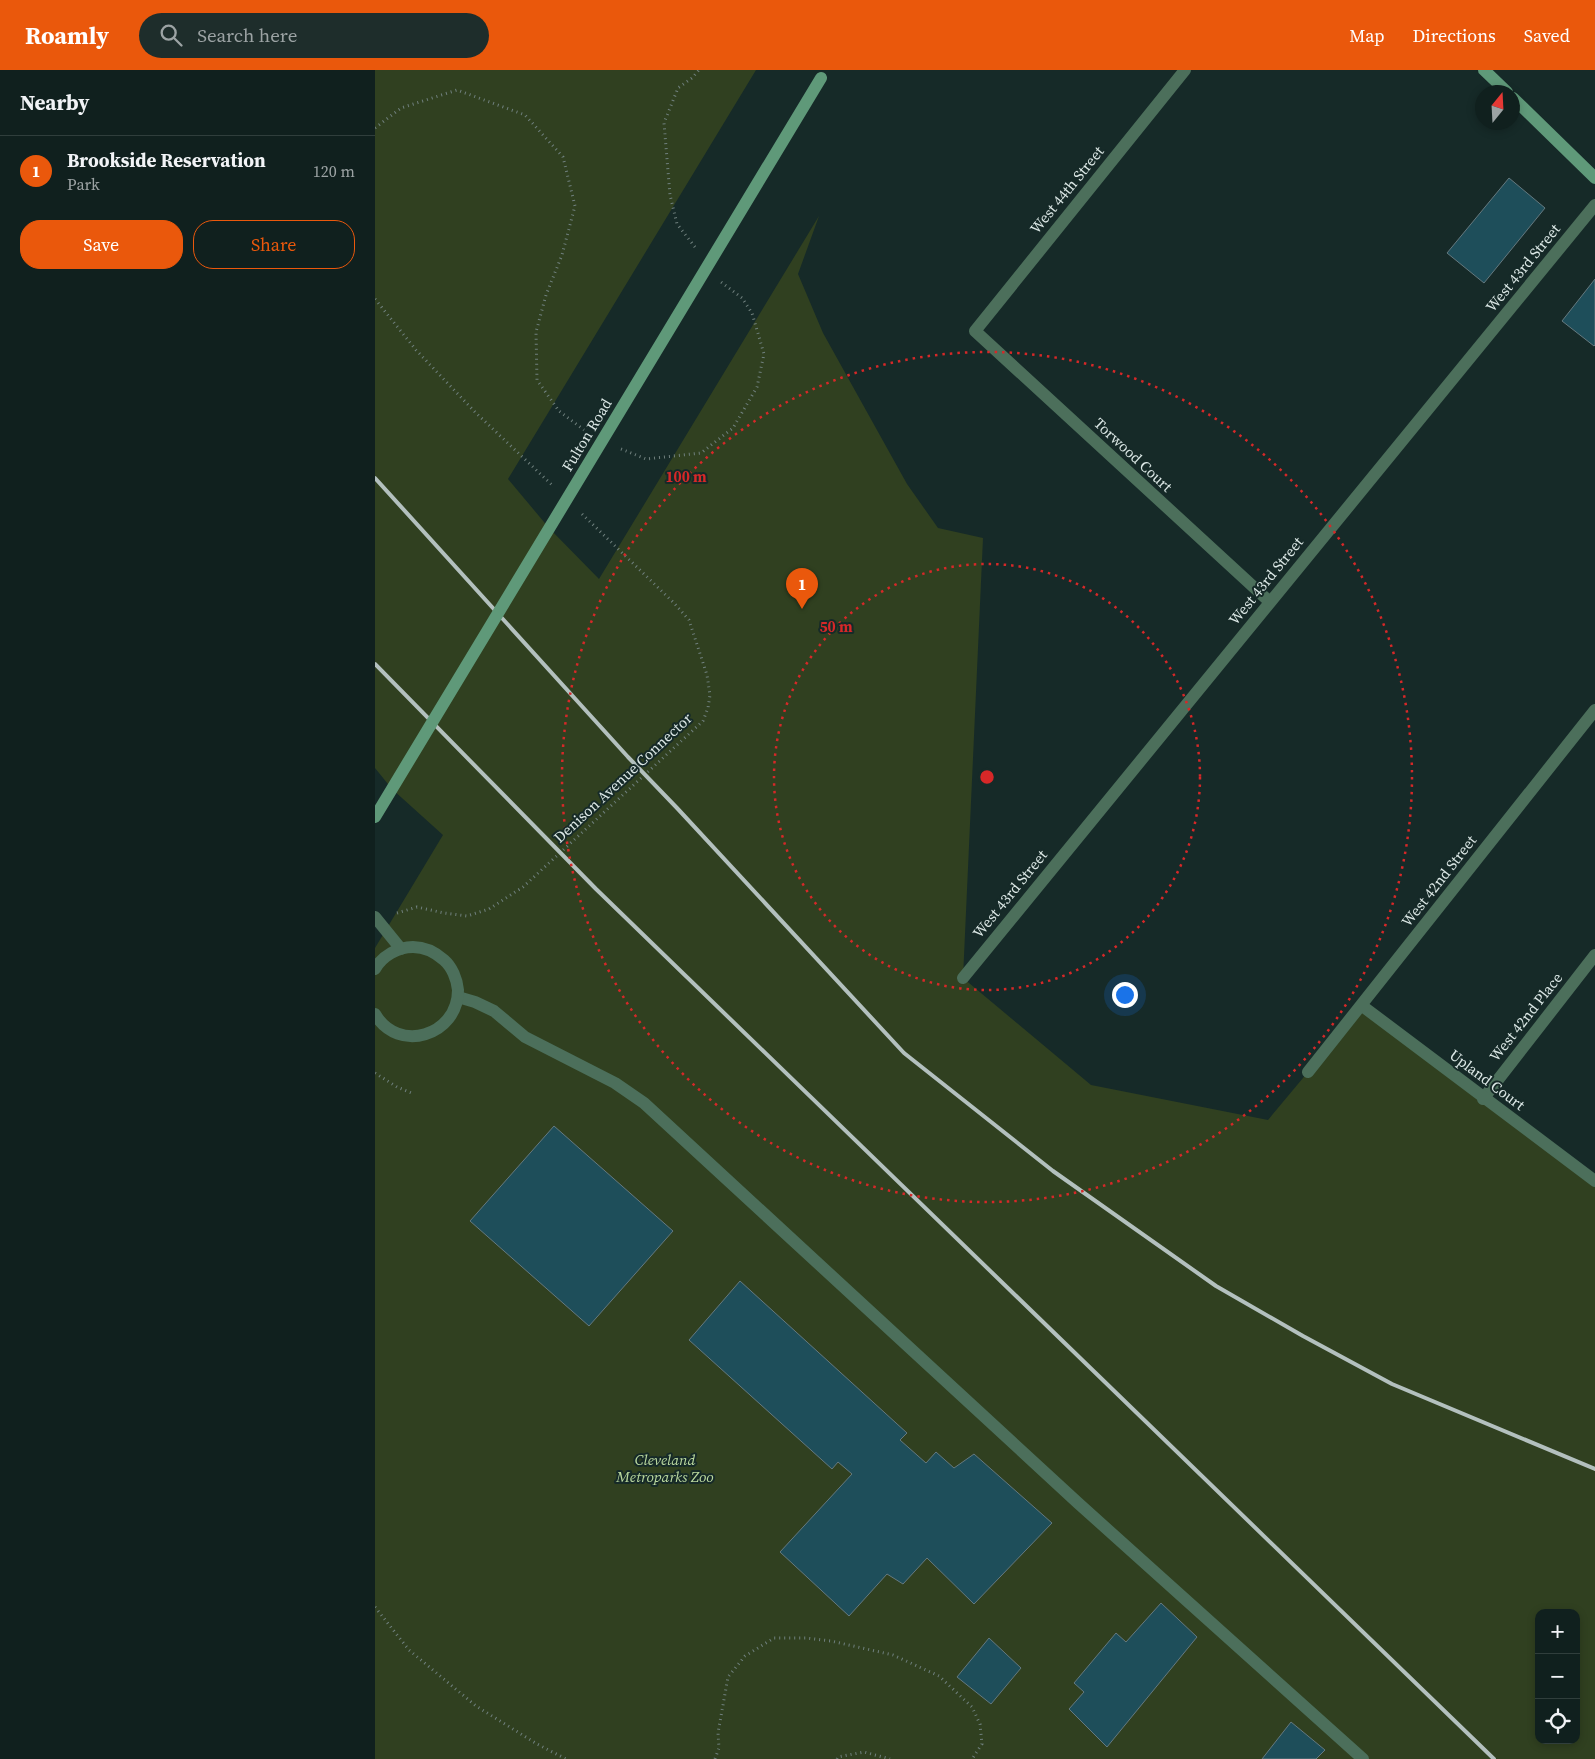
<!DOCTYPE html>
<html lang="en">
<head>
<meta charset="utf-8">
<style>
  body { margin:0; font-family:"Source Serif 4",serif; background:#1e2d2b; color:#f1f3f6 }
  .controls { position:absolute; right:15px; bottom:15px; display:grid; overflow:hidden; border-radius:10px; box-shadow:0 2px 8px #0003 }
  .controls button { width:45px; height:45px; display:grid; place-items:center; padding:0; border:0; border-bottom:1px solid #303e3c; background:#10201e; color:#f1f3f6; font:25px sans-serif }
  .compass { position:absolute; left:1100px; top:15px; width:45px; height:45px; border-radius:50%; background:#10201e; box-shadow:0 2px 8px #0003; rotate:18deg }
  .you { position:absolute; left:749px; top:924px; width:18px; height:18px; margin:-12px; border:4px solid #fff; border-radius:50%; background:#1a73e8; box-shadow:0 0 0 8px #1a73e833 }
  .badge { display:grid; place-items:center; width:32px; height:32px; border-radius:50%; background:#ea580c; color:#fff; font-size:16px; font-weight:700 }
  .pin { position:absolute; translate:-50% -41px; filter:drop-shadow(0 1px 2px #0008) }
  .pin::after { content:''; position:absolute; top:26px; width:18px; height:15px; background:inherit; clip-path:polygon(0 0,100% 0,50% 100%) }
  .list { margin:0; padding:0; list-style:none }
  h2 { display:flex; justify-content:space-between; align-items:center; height:65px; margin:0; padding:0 20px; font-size:21px }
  h2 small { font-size:16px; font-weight:400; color:#9ca3a4 }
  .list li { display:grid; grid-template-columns:32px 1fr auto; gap:15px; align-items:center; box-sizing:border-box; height:70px; padding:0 20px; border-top:1px solid #303e3c }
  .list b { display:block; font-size:19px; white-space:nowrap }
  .list p { margin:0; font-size:16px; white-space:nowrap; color:#9ca3a4 }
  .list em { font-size:16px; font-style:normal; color:#9ca3a4 }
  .actions { display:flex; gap:10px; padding:15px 20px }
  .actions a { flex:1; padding:11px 0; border:1px solid #ea580c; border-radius:20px; text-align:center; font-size:18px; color:#ea580c }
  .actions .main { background:#ea580c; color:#fff }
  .icon { flex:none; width:28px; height:28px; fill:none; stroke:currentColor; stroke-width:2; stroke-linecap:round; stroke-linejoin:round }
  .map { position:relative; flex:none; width:1220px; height:1689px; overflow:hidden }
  header { display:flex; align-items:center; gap:30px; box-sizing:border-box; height:70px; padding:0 25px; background:#ea580c; color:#fff }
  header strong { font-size:24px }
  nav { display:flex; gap:28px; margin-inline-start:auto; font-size:18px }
  .search { width:350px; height:45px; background:#1e2d2b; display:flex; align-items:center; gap:12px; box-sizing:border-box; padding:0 18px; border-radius:28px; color:#9ca3a4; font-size:19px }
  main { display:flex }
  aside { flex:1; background:#10201e }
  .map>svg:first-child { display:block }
  .green { fill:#304020; fill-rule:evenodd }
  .building { fill:#1e4e5a; stroke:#65797f }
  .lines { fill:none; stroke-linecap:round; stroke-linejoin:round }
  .path { stroke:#70807e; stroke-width:3; stroke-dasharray:1 4; stroke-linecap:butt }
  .service { stroke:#4c6f5b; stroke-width:12 }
  .minor { stroke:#4c6f5b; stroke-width:12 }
  .secondary { stroke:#5f9979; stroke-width:12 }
  .rail { stroke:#b3c0be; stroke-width:4 }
  .secondary-bridge { stroke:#5f9979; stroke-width:12 }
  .ring { fill:none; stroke:#d62828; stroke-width:2.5; stroke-dasharray:2.5 5 }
  .labels { text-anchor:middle; stroke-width:4; stroke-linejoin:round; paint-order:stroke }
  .street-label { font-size:15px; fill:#dbe7e5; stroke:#162a28 }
  .park-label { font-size:15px; font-style:italic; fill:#bbd99f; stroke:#162a28 }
  .centre { fill:#d62828; stroke:#162a28; stroke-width:2.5 }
  .ring-label { font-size:15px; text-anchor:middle; font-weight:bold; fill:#d62828; stroke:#162a28; stroke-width:4; stroke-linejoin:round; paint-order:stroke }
</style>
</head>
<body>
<header>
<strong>Roamly</strong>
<div class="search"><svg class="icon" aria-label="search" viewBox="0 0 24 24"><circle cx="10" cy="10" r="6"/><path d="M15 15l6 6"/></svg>Search here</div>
<nav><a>Map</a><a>Directions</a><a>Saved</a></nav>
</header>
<main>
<aside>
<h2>Nearby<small></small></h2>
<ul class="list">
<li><span class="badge">1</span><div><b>Brookside Reservation</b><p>Park</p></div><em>120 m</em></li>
</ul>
<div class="actions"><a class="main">Save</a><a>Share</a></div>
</aside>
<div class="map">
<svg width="1220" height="1689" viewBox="0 0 1220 1689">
  <rect width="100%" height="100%" fill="#162a28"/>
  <path class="green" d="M 0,0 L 381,0 L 133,409 L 174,458 L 224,509 L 444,146 L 423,204 L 448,263 L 532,414 L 563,458 L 608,468 L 588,908 L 716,1015 L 893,1050 L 933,1002 L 986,935 L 1220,1111 L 1220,1689 L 0,1689 L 0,878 L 68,765 L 17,719 L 0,698 ZM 1164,1543 L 1201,1543 L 1201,1670 L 1164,1670 Z"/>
  <path class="building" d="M 1134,108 L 1170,138 L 1109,213 L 1072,183 Z
    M 1220,209 L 1220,275 L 1219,276 L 1187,251 Z
    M 179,1056 L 298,1161 L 214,1256 L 95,1151 Z
    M 365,1211 L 532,1363 L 525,1370 L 551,1393 L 561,1382 L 579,1398 L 599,1384 L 677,1453 L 599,1534 L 552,1488 L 528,1514 L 512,1504 L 474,1546 L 405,1482 L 477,1404 L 463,1392 L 457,1399 L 314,1270 Z
    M 786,1533 L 822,1567 L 732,1677 L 694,1639 L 709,1622 L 699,1613 L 741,1563 L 751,1572 Z
    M 614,1568 L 646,1598 L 616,1634 L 582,1607 Z
    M 916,1652 L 950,1680 L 941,1689 L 887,1689 Z"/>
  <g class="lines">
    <path class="path" d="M 0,58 L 26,38 L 82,20 L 150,45 L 188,87 L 200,136 L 187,185 L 171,225 L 161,262 L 162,310 L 184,341 L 209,360
      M 320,177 L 302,154 L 295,125 L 289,53 L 303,18 L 317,8 L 324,0
      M 0,229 L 41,280 L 100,342 L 177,415
      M 246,379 L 271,389 L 326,383 L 358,358 L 382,317 L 389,284 L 377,243 L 367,228 L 346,212
      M 22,843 L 42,837 L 69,843 L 92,846 L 114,839 L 148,817 L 328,651 L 333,638 L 335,625 L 332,605 L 314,550 L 299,533 L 207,444
      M 0,1003 L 22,1017 L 39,1024
      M 0,1537 L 34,1580 L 101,1636 L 162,1674 L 191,1689
      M 340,1689 L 344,1678 L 343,1663 L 353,1607 L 370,1586 L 399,1568 L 431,1568 L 456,1571 L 518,1585 L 564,1606 L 597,1637 L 605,1654 L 607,1674 L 597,1689
      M 462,1689 L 463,1687 L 489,1682 L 515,1689"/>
    <path class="service" d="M 83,927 L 100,932 L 119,941 L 150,967 L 240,1013 L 269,1033 L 703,1433 L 988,1689
      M 1108,1029 L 1220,885"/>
    <path class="minor" d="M 810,0 L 600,261 L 895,532
      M 0,847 L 26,879
      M 0,899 C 7,886 23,877 38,877 C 49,877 60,882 69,890 C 77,897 82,909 83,920 C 83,966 23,984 0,944
      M 588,908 L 1220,135
      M 986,935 L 1220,1111
      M 933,1002 L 1220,640"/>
    <path class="secondary" d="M 1109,0 L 1132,22
      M 1138,28 L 1220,108"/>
    <path class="rail" d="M 0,408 L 253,687 L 302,738 L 529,983 L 678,1101 L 841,1216 L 928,1266 L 1017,1314 L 1220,1399
      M 0,594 L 221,819 L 1119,1689"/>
    <path class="secondary-bridge" d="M 0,747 L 446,8"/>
  </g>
  <g class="ring">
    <circle cx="612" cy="707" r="213"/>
    <circle cx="612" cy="707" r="425"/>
  </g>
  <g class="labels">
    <g class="street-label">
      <text transform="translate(692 120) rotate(-51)" y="5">West 44th Street</text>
      <text transform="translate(1148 198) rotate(-51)" y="5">West 43rd Street</text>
      <text transform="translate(212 365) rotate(-59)" y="5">Fulton Road</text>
      <text transform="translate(758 385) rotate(43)" y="5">Torwood Court</text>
      <text transform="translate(891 511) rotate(-51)" y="5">West 43rd Street</text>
      <text transform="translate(248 708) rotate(-43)" y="5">Denison Avenue Connector</text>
      <text transform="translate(1064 811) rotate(-52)" y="5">West 42nd Street</text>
      <text transform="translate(635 824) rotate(-51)" y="5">West 43rd Street</text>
      <text transform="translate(1151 947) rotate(-52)" y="5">West 42nd Place</text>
      <text transform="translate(1112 1010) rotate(37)" y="5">Upland Court</text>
    </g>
    <g class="park-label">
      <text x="290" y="1395">Cleveland<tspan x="290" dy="17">Metroparks Zoo</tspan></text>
    </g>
  </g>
  <circle cx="612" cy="707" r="8" class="centre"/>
  <g class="ring-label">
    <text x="311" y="412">100 m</text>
    <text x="461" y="562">50 m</text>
  </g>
</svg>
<div class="controls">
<button>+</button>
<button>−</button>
<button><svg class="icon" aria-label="locate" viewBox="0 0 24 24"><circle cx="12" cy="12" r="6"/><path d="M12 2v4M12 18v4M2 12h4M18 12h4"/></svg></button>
</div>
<svg class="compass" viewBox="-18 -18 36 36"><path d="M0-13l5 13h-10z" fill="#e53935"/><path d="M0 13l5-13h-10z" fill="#9ca3a4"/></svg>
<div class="you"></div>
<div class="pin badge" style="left:427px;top:539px">1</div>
</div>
</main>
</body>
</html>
